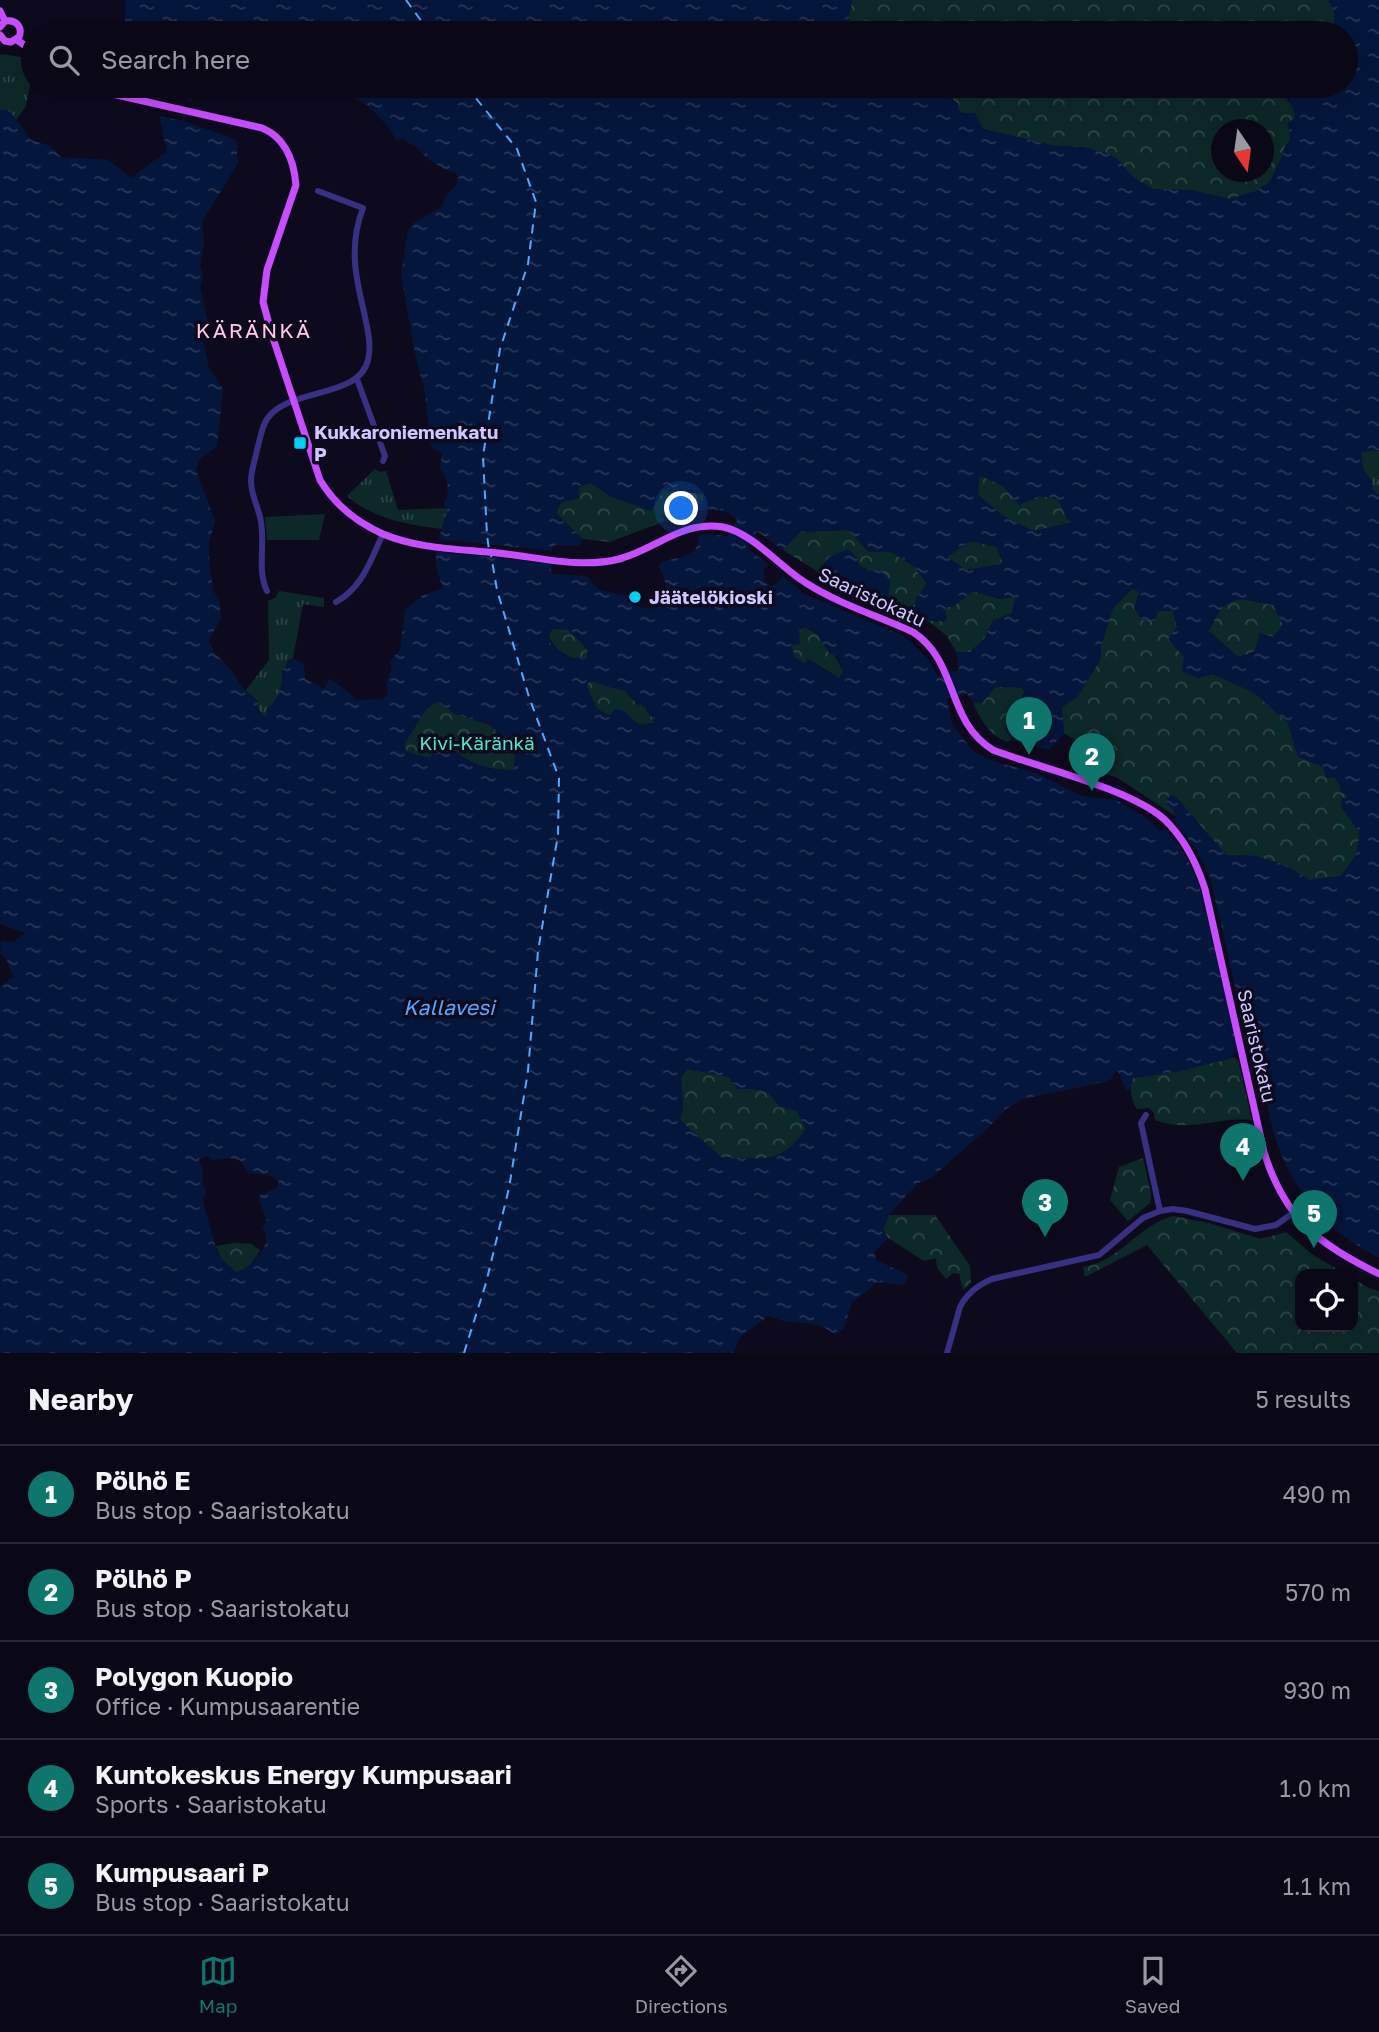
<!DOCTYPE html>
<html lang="en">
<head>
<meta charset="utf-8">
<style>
  body { margin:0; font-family:"Golos Text",sans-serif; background:#13111f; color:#f1f3f6 }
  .controls { position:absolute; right:21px; bottom:21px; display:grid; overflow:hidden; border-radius:14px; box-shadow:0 7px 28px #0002 }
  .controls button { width:63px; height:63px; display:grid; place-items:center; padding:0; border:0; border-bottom:2px solid #2a2935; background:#0a0816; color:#f1f3f6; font:35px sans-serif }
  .compass { position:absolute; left:1211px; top:119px; width:63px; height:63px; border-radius:50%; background:#0a0816; box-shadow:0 7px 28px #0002; rotate:167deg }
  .you { position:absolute; left:682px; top:509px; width:24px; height:24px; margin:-18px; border:5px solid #fff; border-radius:50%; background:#1a73e8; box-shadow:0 0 0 10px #1a73e833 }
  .badge { display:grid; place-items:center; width:46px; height:46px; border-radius:50%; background:#0f766e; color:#fff; font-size:23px; font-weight:700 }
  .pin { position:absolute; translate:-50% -58px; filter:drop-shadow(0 2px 4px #0008) }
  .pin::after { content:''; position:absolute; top:37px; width:24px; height:21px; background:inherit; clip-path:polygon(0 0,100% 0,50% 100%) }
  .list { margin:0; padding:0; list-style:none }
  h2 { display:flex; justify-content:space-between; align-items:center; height:91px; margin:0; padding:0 28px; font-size:30px }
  h2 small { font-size:23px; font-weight:400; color:#999aa1 }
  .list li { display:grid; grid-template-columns:46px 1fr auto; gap:21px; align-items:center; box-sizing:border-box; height:98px; padding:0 28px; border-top:2px solid #2a2935 }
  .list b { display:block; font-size:26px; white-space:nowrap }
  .list p { margin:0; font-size:23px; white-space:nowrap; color:#999aa1 }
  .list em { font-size:23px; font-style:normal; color:#999aa1 }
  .icon { flex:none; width:38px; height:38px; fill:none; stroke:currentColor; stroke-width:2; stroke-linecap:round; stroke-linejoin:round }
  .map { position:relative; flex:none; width:1379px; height:1353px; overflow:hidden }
  .search { position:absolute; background:#0a0816; box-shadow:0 7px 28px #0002; left:21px; right:21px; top:21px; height:77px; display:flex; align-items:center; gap:18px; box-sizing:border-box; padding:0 24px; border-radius:38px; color:#999aa1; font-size:26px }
  .sheet { height:581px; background:#0a0816 }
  nav { display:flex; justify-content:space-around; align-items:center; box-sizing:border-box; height:98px; border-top:2px solid #2a2935; background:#0a0816; font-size:19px; color:#999aa1 }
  nav a { display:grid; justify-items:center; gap:4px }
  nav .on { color:#0f766e }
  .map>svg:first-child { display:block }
  .grass { fill:#0d2828 }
  .forest { fill:url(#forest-crowns); fill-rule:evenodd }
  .park { fill:url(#park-tufts) }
  .water { fill:url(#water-ripples); fill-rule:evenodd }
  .pier { fill:#0e0a1e }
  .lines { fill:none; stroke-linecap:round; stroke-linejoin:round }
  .stream { stroke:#05163c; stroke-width:2 }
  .ferry { stroke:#55a7ff; stroke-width:2; stroke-dasharray:9 7; stroke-linecap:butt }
  .minor { stroke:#383181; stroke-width:6 }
  .major { stroke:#c64eff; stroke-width:7 }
  .poi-dot { fill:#00cdf2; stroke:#0e0a1e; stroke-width:2.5 }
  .labels { text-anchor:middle; stroke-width:7; stroke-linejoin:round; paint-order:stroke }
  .poi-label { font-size:19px; font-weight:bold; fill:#d0c7ff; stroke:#0e0a1e; text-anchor:start }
  .street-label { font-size:19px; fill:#d0c7ff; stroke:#0e0a1e }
  .park-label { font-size:19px; fill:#4ae8c8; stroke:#0e0a1e }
  .neighbourhood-label { font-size:21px; letter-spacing:2px; fill:#ffc9e8; stroke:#0e0a1e }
  .water-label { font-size:21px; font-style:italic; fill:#55a7ff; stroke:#0e0a1e }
</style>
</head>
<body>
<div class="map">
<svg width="1379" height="1353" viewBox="0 0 1379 1353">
  <defs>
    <pattern id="forest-crowns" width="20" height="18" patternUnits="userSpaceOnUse" patternTransform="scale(1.75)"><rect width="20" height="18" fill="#0d2828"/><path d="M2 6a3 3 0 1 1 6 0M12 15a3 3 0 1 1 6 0" fill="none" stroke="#2f4648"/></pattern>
    <pattern id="park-tufts" width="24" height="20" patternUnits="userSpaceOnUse" patternTransform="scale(1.75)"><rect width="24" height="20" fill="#0d2828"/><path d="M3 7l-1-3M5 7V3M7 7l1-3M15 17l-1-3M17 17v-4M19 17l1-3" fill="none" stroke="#2f4648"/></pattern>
    <pattern id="water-ripples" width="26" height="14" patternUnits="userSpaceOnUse" patternTransform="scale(1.75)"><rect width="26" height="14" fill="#05163c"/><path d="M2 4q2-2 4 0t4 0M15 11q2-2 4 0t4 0" fill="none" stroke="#283659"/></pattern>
  </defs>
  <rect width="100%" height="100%" fill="#0e0a1e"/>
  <path class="grass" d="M 2,54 L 28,58 L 33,61 L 33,69 L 0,78 L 0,55 Z
    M 325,514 L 319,540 L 267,540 L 265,517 Z"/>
  <path class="forest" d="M 852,0 L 1328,0 C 1336,11 1336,21 1331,33 L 852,33 C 846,21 850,12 852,0 Z
    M 937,86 L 1287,86 L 1287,99 L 1295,111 L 1295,118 L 1290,140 L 1285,147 L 1280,165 L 1269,183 L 1253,192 L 1230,199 L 1190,190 L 1154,190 L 1134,178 L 1116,158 L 1083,147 L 1055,146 L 983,129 L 957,109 L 953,99 L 939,95 L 934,91 ZM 1222,130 L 1264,130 L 1264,172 L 1222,172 Z
    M 979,475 L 1003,486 L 1019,505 L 1039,496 L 1058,499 L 1067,519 L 1074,523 L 1033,531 L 1002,515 L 977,494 Z
    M 591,483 L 611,497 L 661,490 L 704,494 L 704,500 L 695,507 L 662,515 L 665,521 L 610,542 L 583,539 L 556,514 C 560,497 575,487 591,483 Z
    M 848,530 L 869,552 L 891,552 L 913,566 L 927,583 L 916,599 L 914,613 L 886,601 L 889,590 L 880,570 L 869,570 L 859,565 L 856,556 L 824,563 L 820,573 L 783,550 L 800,532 Z
    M 970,541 L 997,547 L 1003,564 L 966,570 L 947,557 Z
    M 1132,589 L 1139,591 L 1158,610 L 1173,611 L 1184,657 L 1197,678 L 1212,674 L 1254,692 L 1288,723 L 1298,756 L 1323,767 L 1327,778 L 1334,777 L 1348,795 L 1346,799 L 1343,798 L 1341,806 L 1360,833 L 1356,855 L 1341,876 L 1310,880 L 1284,865 L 1255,856 L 1226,855 L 1176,797 L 1172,808 L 1177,817 L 1116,777 L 1075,766 L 1075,740 L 1064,733 L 1062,707 L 1078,696 L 1100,660 L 1101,646 L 1113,608 Z
    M 973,591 L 1000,599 L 1016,597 L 1012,613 L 993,621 L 984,639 L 970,652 L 956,652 L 947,636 L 926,619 L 936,622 L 947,619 L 944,608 L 954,606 Z
    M 1241,599 L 1274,605 L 1283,625 C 1271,642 1258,652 1238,657 L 1209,631 C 1217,615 1222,602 1241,599 Z
    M 803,627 C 822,633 836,654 843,672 L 839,678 L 808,659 L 805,665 L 794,657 L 790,645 Z
    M 552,628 L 568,629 L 588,650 L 585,660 C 570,660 553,650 549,635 Z
    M 591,681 C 602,684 613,689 624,690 L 637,704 L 646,707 L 647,712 L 653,718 L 654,723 L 639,725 L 622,710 L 610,716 L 597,709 L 586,685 Z
    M 1011,686 L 1022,688 L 1025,692 L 1005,728 L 1012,740 L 1008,742 C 991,737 980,719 973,703 L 983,702 L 995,687 Z
    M 438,701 L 455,714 L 490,725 L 515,755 L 514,770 C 483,770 471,764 446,744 L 429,758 L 407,752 L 403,745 L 426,709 Z
    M 1233,1057 L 1238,1060 L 1252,1120 C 1217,1117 1189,1133 1155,1120 L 1154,1113 L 1149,1108 L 1137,1109 C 1131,1101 1129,1088 1133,1078 L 1175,1072 Z
    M 688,1069 L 729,1077 L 738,1089 C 760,1089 767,1087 780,1107 L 797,1111 L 806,1129 C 779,1167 763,1158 721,1157 L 680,1120 L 683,1107 L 681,1077 Z
    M 1143,1158 L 1151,1194 L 1150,1203 L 1128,1221 L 1110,1200 L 1119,1167 Z
    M 889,1215 L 935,1215 L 970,1266 L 971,1283 L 963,1290 L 959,1274 L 953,1273 L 946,1279 L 937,1268 L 936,1258 L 924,1261 L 888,1238 L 883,1229 Z
    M 1173,1216 L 1209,1223 L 1261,1239 L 1286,1232 L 1313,1255 L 1345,1274 L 1300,1274 L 1300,1327 L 1353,1327 L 1353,1279 L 1369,1288 L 1379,1291 L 1379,1353 L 1237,1353 L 1147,1245 L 1085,1277 L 1083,1267 C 1119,1262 1139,1225 1173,1216 Z
    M 234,1243 L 251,1244 L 260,1250 C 255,1260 248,1270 236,1272 L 221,1259 L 216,1246 Z"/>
  <path class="park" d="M 33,69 L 26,106 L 16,120 L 7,110 L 0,110 L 0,78 Z
    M 1379,450 L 1379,495 L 1372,489 L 1372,482 L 1363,469 L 1361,452 Z
    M 375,469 L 380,472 L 386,471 L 398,510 L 446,508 L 448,513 L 442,529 C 409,525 373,519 347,496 Z
    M 279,591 L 324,598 L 324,607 L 303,604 L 293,658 L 288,661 L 277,701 L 267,709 L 267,715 L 264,717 L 246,690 L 269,660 L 268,601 L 275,598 Z"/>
  <path class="water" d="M 125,0 L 852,0 C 850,12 846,21 852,33 L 134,33 L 125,20 Z
    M 1328,0 L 1379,0 L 1379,450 L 1361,452 L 1363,469 L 1372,483 L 1372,489 L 1379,495 L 1379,1257 C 1328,1234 1292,1190 1275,1137 C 1267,1109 1263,1079 1258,1051 L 1252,1048 L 1236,1052 L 1230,1059 L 1175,1072 L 1133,1078 L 1130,1090 L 1126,1091 L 1119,1073 L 1116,1071 L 1111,1079 L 1104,1082 L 1023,1099 L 1006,1109 L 987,1129 L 931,1178 L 918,1183 L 889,1215 L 883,1229 L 888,1238 L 874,1252 L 876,1260 L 908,1275 L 904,1285 L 877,1282 L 852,1303 L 844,1328 L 837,1334 L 834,1334 C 819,1321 803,1324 785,1321 C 780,1320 773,1317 768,1316 L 740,1337 L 733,1353 L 0,1353 L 0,986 L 13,977 L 6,958 L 0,953 L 1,941 L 14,942 L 25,933 L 0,924 L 0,110 L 7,110 L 12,114 L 31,140 L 50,146 L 61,157 L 108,160 L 131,178 L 167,151 L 159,116 L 183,121 L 235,139 L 238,149 L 236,156 L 239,161 L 202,222 L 204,244 L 200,266 L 203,275 L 200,287 L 210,332 L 203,341 L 209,368 L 223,389 L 217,446 L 200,459 L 196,470 L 215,521 L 209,543 L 209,557 L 213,591 L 219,599 L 221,618 L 209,640 C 215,659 220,655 229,668 C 235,674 239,684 245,690 C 250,695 254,696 258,702 L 257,710 L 264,717 L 267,715 L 267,709 C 279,699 282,686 282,670 L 293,658 L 304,664 L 305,679 L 324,689 L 329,679 C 335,682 352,694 355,700 L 381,699 L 388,695 L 386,682 L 392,669 L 390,661 L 400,650 L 405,610 L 423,595 L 442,589 L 443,587 C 433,564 434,551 442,528 C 445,521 442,519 448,513 L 444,504 C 450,493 449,478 440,469 L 442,453 L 431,447 L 424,387 L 416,359 L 401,275 L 408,231 L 414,223 L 443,206 C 444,203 444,199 446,196 C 453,187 460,187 456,173 C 441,169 428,160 418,149 C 413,144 409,145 405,139 L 396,140 C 391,126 367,104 354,97 L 354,93 L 344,93 L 333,86 L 937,86 L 935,91 C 941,98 951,98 959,104 L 958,109 L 963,113 L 975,113 L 983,129 L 1055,146 L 1083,147 L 1107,153 L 1116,158 L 1134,178 L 1154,189 L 1190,190 L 1230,199 L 1253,192 L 1269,183 L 1290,140 L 1288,123 L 1295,118 C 1295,105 1286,104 1287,86 L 1346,86 L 1346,33 L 1331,33 C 1336,21 1336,11 1328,0 ZM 980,475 L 1003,486 L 1019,505 L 1039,496 L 1058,499 L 1067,519 L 1073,522 L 1033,531 L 1002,515 L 978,495 ZM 591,483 L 611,497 L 651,511 L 660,497 L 662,490 L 695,490 L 704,494 L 704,500 L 695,507 L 661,515 L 665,521 C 686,513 720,500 737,520 L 728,536 L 702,534 L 698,538 C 700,558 674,557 661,563 L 659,566 L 670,595 L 666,603 L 651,609 L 639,607 L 624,595 L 599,590 L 587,576 L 554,574 L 551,571 L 552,549 L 555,545 L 579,546 L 583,539 L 556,513 L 559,503 L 579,498 L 579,486 ZM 848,530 L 869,552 L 891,552 L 913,566 L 927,583 L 916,599 L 914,613 L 926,619 L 944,622 L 947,619 L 945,608 L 954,606 L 973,591 L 1000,599 L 1015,597 L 1012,613 L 993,621 L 984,639 L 971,652 L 956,652 L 959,667 L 957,671 L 938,676 L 928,659 L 904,636 L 806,595 L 783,576 L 776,584 L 770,586 L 765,583 L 763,571 L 768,565 L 748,548 L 757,531 L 783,550 L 800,532 ZM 970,541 L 997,547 L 1003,564 L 966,570 L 947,557 ZM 1132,589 L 1139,592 L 1134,608 L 1142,620 L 1155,621 L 1158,611 L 1173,611 L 1177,627 L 1168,639 L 1184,657 L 1182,671 L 1197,678 L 1213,674 L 1254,693 L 1288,723 L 1298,757 L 1323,767 L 1327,778 L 1334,777 L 1340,785 L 1340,792 L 1347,795 L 1346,799 L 1342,797 L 1341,806 L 1360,833 L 1356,855 L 1341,876 L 1310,880 L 1285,865 L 1255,856 L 1226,855 L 1176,797 L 1171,795 L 1167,798 L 1166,803 L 1176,813 L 1177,817 L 1163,831 L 1159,831 L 1149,820 L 1117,800 L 1082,796 L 1036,773 L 993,761 L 973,751 L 952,725 L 947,699 L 967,693 L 973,703 L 983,702 L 995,687 L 1022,688 L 1024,692 L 1020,704 L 1007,714 L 1005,728 L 1012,740 L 1049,750 L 1064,733 L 1062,707 L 1078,696 L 1100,660 L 1101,646 L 1113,608 ZM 1241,599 L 1273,605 L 1283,625 L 1274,637 L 1260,633 L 1254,653 L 1238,657 L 1209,631 C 1217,615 1222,602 1241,599 ZM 803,627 L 815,631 L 829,653 L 838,657 L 843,672 L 839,678 L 825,671 L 808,658 L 805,664 L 795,657 L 791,645 L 800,644 L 799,635 ZM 552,629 L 568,630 L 588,649 L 585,660 L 579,656 L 574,660 L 551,644 L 549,635 ZM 591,681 C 602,684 612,689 624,690 L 638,704 L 646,707 L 647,712 L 653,718 L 654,723 L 639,725 L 622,710 L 615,709 L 609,716 L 597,709 L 586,685 ZM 437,701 L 455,714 L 490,725 L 515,755 L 514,770 C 483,771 470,763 446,744 L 428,758 L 407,752 L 404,745 L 426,709 ZM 688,1069 L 729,1077 L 738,1089 C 760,1089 767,1087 780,1107 L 797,1111 L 806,1129 C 779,1167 763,1158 721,1157 L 680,1120 L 683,1107 L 681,1077 ZM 207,1156 L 212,1160 L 229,1158 L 239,1160 L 249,1173 L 269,1175 L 279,1181 L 277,1188 L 258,1196 L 267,1221 L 262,1227 L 265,1231 L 267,1241 C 262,1253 250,1270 236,1272 L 218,1255 L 203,1202 L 206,1191 L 203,1185 L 203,1171 L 199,1159 Z
    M 848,549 L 856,556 L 859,565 L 869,570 L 880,570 L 890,580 L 889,596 L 886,601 L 880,601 L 826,575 L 824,563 L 829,557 Z"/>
  <path class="pier" d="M 433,539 L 555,551 L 555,564 L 432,551 Z
    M 1172,817 L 1196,849 L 1210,877 L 1250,1052 L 1239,1055 L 1202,893 L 1186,855 L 1163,826 Z"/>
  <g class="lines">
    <path class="stream" d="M 190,100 L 192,95
      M 183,121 L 185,117"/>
    <path class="ferry" d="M 406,0 L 430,33
      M 466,86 L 517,149 L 536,202 L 528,264 L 500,349 L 483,456 L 487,535 L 489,550
      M 464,1353 L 486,1283 L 509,1188 L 528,1071 L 538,951 L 558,835 L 559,778 L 529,697 L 497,590 L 491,555"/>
    <path class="minor" d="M 357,379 L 385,456 L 383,461
      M 267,591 C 257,571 265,545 261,522 C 259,508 251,496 251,481 C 251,471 255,460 257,450 C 260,440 261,428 267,419 C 289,387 359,399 368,360 C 372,344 367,328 364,312 C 355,275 349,245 363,208 L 318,191
      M 336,602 C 363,587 370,561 383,534
      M 1146,1115 L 1141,1123 L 1160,1211
      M 947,1353 L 960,1307 C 967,1293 978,1285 992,1279 L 1099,1255 L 1143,1218 L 1160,1211 L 1173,1209 L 1187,1211 L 1255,1229 L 1276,1225 L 1293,1213"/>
    <path class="major" d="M 0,11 L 5,21
      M 0,27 L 5,21 C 16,19 23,27 19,37 L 11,42 L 5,41 L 0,35
      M 17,40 L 33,51
      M 87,86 L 108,93 L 262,128 C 286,138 294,161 296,185 L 267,270 L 263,302 L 272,335 L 320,480 C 335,505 356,522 383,534 C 418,549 460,549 498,553 C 537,557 581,569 619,559 C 656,549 683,520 723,527 C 753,533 781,568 806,583 C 839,604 878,616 913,632 C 959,662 945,720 993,750 C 1040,768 1128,788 1164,819 C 1184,838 1197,864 1205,889 L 1264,1152 C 1285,1220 1318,1243 1379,1274"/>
  </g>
  <g class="poi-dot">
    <rect x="293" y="436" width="14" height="14" rx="3.5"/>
    <circle cx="635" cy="597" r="7"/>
  </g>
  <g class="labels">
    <g class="poi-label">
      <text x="314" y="439">Kukkaroniemenkatu<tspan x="314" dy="22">P</tspan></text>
      <text x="649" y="604">Jäätelökioski</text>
    </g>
    <g class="street-label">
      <text transform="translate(872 597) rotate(25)" y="7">Saaristokatu</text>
      <text transform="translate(1257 1046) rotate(77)" y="7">Saaristokatu</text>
    </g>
    <g class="park-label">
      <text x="477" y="750">Kivi-Käränkä</text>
    </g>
    <g class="neighbourhood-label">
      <text x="254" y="338">KÄRÄNKÄ</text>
    </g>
    <g class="water-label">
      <text x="449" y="1015">Kallavesi</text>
    </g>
  </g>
</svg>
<div class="controls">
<button><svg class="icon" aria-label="locate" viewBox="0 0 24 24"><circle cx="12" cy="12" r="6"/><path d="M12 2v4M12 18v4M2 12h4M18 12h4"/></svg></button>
</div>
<svg class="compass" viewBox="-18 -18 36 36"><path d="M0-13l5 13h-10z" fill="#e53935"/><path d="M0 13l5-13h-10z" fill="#999aa1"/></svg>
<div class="you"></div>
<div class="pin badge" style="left:1029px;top:755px">1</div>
<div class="pin badge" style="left:1092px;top:791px">2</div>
<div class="pin badge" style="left:1045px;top:1237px">3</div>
<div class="pin badge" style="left:1243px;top:1181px">4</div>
<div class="pin badge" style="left:1314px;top:1248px">5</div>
<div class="search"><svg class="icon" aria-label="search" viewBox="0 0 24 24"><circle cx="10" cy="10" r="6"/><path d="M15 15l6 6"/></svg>Search here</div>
</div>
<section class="sheet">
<h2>Nearby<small>5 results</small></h2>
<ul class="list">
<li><span class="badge">1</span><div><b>Pölhö E</b><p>Bus stop · Saaristokatu</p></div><em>490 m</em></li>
<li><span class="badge">2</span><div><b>Pölhö P</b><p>Bus stop · Saaristokatu</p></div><em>570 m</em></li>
<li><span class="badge">3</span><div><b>Polygon Kuopio</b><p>Office · Kumpusaarentie</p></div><em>930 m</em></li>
<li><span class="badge">4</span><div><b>Kuntokeskus Energy Kumpusaari</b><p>Sports · Saaristokatu</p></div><em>1.0 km</em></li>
<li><span class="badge">5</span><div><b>Kumpusaari P</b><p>Bus stop · Saaristokatu</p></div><em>1.1 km</em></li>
</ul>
</section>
<nav>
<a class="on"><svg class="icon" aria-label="map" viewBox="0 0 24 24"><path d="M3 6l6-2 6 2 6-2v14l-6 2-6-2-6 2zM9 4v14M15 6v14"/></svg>Map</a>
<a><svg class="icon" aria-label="directions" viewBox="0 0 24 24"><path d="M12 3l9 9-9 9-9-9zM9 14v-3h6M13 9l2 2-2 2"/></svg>Directions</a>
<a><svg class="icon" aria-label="saved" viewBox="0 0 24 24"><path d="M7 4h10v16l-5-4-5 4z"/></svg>Saved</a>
</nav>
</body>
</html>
